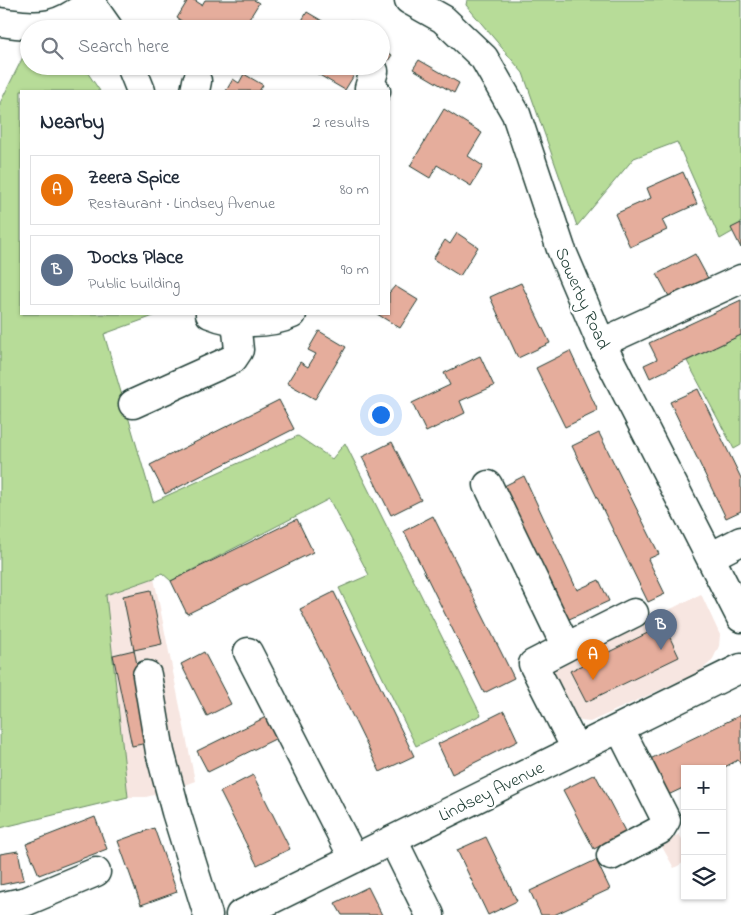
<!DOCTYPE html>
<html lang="en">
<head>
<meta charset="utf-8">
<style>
  body { margin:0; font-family:"Indie Flower",sans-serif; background:#f2f2f3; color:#1f2937 }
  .controls { position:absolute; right:15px; bottom:15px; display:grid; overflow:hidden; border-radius:0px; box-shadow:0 1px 4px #0004 }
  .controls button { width:45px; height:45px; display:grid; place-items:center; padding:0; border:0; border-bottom:1px solid #e0e1e3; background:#fff; color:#1f2937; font:25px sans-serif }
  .you { position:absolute; left:380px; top:414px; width:18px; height:18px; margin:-12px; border:4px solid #fff; border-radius:50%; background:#1a73e8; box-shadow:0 0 0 8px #1a73e833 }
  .badge { display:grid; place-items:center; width:32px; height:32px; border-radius:50%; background:#2563eb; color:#fff; font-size:16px; font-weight:700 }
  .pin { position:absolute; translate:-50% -41px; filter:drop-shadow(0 1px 2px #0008) }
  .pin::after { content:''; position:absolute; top:26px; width:18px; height:15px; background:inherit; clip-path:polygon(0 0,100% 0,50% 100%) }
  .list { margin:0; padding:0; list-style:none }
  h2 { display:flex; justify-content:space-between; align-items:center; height:65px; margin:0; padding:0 20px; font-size:21px }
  h2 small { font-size:16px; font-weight:400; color:#747a83 }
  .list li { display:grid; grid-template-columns:32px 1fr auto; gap:15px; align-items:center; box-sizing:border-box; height:70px; margin:0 10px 10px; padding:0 10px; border:1px solid #e0e1e3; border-radius:0px }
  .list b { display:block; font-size:19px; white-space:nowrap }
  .list p { margin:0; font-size:16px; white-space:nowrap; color:#747a83 }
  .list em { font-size:16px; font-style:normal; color:#747a83 }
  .icon { flex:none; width:28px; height:28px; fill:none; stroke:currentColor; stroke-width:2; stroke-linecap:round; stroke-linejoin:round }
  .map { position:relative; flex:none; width:741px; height:915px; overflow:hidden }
  .search { position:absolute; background:#fff; box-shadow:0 1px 4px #0004; left:20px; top:20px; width:370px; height:55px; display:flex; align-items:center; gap:12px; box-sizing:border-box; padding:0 18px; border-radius:28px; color:#747a83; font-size:19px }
  .panel { position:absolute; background:#fff; box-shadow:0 1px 4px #0004; left:20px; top:90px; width:370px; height:225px; border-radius:0px }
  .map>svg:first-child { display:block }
  .built { fill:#f7e6e1 }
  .green { fill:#b7dc98; stroke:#6b8c66 }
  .building { fill:#e5ad9c; stroke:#1f3d34 }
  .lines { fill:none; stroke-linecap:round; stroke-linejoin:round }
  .minor-casing { stroke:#1f3d34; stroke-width:31 }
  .minor { stroke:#fff; stroke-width:28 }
  .labels { text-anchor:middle; stroke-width:4.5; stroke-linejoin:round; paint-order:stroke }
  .street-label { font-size:18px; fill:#1f3d34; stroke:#fff }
</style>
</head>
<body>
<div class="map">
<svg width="741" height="915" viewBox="0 0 741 915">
  <rect width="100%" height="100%" fill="#fff"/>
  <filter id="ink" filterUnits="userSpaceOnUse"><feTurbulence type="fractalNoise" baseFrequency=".02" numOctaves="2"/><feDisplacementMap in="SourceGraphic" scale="10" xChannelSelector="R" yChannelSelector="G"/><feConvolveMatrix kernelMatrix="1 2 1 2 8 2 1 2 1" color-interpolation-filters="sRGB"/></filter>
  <g filter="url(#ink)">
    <path class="built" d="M 154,578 L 195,781 L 172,790 L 146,797 L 128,797 L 106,595 Z
      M 701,594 L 720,635 L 719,646 L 712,661 L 699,672 L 590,722 L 581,721 L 574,716 L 550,669 Z
      M 679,834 L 685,844 L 685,862 L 674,868 L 661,845 Z"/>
    <path class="green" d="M 467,0 L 741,0 L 741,227 L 720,239 L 677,142 L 634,158 L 577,226 L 523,73 L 466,5 Z
      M 29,45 L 29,66 L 83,66 L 100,91 L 21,91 L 21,314 L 159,314 L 104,334 L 153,502 L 298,436 L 332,459 L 345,443 L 481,715 L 416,746 L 339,588 L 369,575 L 329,499 L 171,581 L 162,573 L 154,578 L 106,595 L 128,797 L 0,828 L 0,103 Z
      M 741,335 L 741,445 L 734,449 L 687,361 Z"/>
    <path class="building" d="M 188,0 L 194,0 L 202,5 L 205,0 L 254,0 L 259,3 L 243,29 L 194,29 L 177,18 Z
      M 307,12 L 336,29 L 297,29 Z
      M 350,20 L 366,29 L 345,29 Z
      M 381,48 L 392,55 L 388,61 L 381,57 Z
      M 419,60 L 459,83 L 454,93 L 413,69 Z
      M 304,66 L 348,66 L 356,72 L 345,90 Z
      M 244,74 L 263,85 L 259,91 L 226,91 L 233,79 L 239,83 Z
      M 444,109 L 482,133 L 468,156 L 483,166 L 471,186 L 437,165 L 430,178 L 410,166 Z
      M 683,172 L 697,204 L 662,220 L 667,230 L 630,247 L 615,214 L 651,198 L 647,188 Z
      M 741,223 L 741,248 L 731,228 Z
      M 457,233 L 478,247 L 460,276 L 433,259 L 445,240 L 450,244 Z
      M 695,254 L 710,282 L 672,302 L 657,274 Z
      M 521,283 L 550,343 L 518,358 L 490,297 Z
      M 395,286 L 418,300 L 400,328 L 377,314 L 389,314 L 389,293 Z
      M 741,300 L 741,335 L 650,378 L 644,365 L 657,359 L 649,343 Z
      M 319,331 L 346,347 L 315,399 L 287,383 L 300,362 L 308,367 L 316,354 L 308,350 Z
      M 570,351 L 598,411 L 565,427 L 536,368 Z
      M 480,356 L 494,386 L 460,401 L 465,413 L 426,432 L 412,403 L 450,385 L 444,373 Z
      M 698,389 L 741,478 L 741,511 L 726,518 L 670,402 Z
      M 279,400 L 294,429 L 165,494 L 150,465 Z
      M 599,433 L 659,554 L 648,559 L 665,594 L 648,602 L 572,446 Z
      M 392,442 L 421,500 L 391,515 L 362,457 Z
      M 524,476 L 577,590 L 599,580 L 609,601 L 567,620 L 504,486 Z
      M 433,516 L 514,678 L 484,693 L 404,531 Z
      M 297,519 L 313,552 L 187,614 L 171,581 Z
      M 151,590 L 162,644 L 134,650 L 123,596 Z
      M 334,592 L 414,756 L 380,772 L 300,609 Z
      M 664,625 L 679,657 L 586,702 L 570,671 Z
      M 134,650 L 153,742 L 132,746 L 113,655 Z
      M 204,652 L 231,704 L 207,716 L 181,664 Z
      M 504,711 L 518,741 L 452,774 L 438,744 Z
      M 741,715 L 741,765 L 738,760 L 721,769 L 685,769 L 685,787 L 666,796 L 648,760 Z
      M 268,716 L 279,737 L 208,772 L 197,751 Z
      M 595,774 L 626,833 L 594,849 L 563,790 Z
      M 253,775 L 290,849 L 257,865 L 220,792 Z
      M 95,817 L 107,849 L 39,875 L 26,844 Z
      M 154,828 L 177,892 L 141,905 L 118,841 Z
      M 486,837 L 517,901 L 488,915 L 457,850 Z
      M 18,851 L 24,880 L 0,885 L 0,854 Z
      M 596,860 L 610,889 L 554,915 L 541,915 L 530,891 Z
      M 368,887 L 382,915 L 342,915 L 335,903 Z"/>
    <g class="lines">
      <defs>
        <path id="minor" d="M 409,0 L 443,19 L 484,58 L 516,114 L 561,249 L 601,343 L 741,618
          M 90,2 L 109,29
          M 0,22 C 43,28 58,29 93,0
          M 131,66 L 141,91
          M 374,71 L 369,88 L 376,91
          M 195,91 L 197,81
          M 210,314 C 234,324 269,325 292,314
          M 601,343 L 741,279
          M 133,404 L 233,359 L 239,350 L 236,321
          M 488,485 L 566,647 L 533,664 L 576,749
          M 710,557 L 741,541
          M 566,647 L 634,613
          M 248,652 L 354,859
          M 147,675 L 160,752 L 176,812 L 208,915
          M 393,840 L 430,915
          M 611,856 L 660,830 L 666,820 L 620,729
          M 0,907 L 27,901 L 96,872
          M 240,915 L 741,668"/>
      </defs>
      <use href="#minor" class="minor-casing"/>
      <use href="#minor" class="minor"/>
    </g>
  </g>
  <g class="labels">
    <g class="street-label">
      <text transform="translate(583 298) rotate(66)" y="6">Sowerby Road</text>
      <text transform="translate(491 791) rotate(-26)" y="6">Lindsey Avenue</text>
    </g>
  </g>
</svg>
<div class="controls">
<button>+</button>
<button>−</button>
<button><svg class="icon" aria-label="layers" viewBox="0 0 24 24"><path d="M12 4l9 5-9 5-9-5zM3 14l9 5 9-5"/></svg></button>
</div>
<div class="you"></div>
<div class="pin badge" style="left:593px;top:680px;background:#e8710a">A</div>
<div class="pin badge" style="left:661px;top:650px;background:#5c6f8a">B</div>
<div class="search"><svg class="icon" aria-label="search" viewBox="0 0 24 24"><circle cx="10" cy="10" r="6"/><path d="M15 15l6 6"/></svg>Search here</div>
<section class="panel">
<h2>Nearby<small>2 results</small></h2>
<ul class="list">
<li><span class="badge" style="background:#e8710a">A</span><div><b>Zeera Spice</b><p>Restaurant · Lindsey Avenue</p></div><em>80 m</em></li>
<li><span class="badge" style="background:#5c6f8a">B</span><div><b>Docks Place</b><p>Public building</p></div><em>90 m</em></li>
</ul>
</section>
</div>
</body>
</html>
